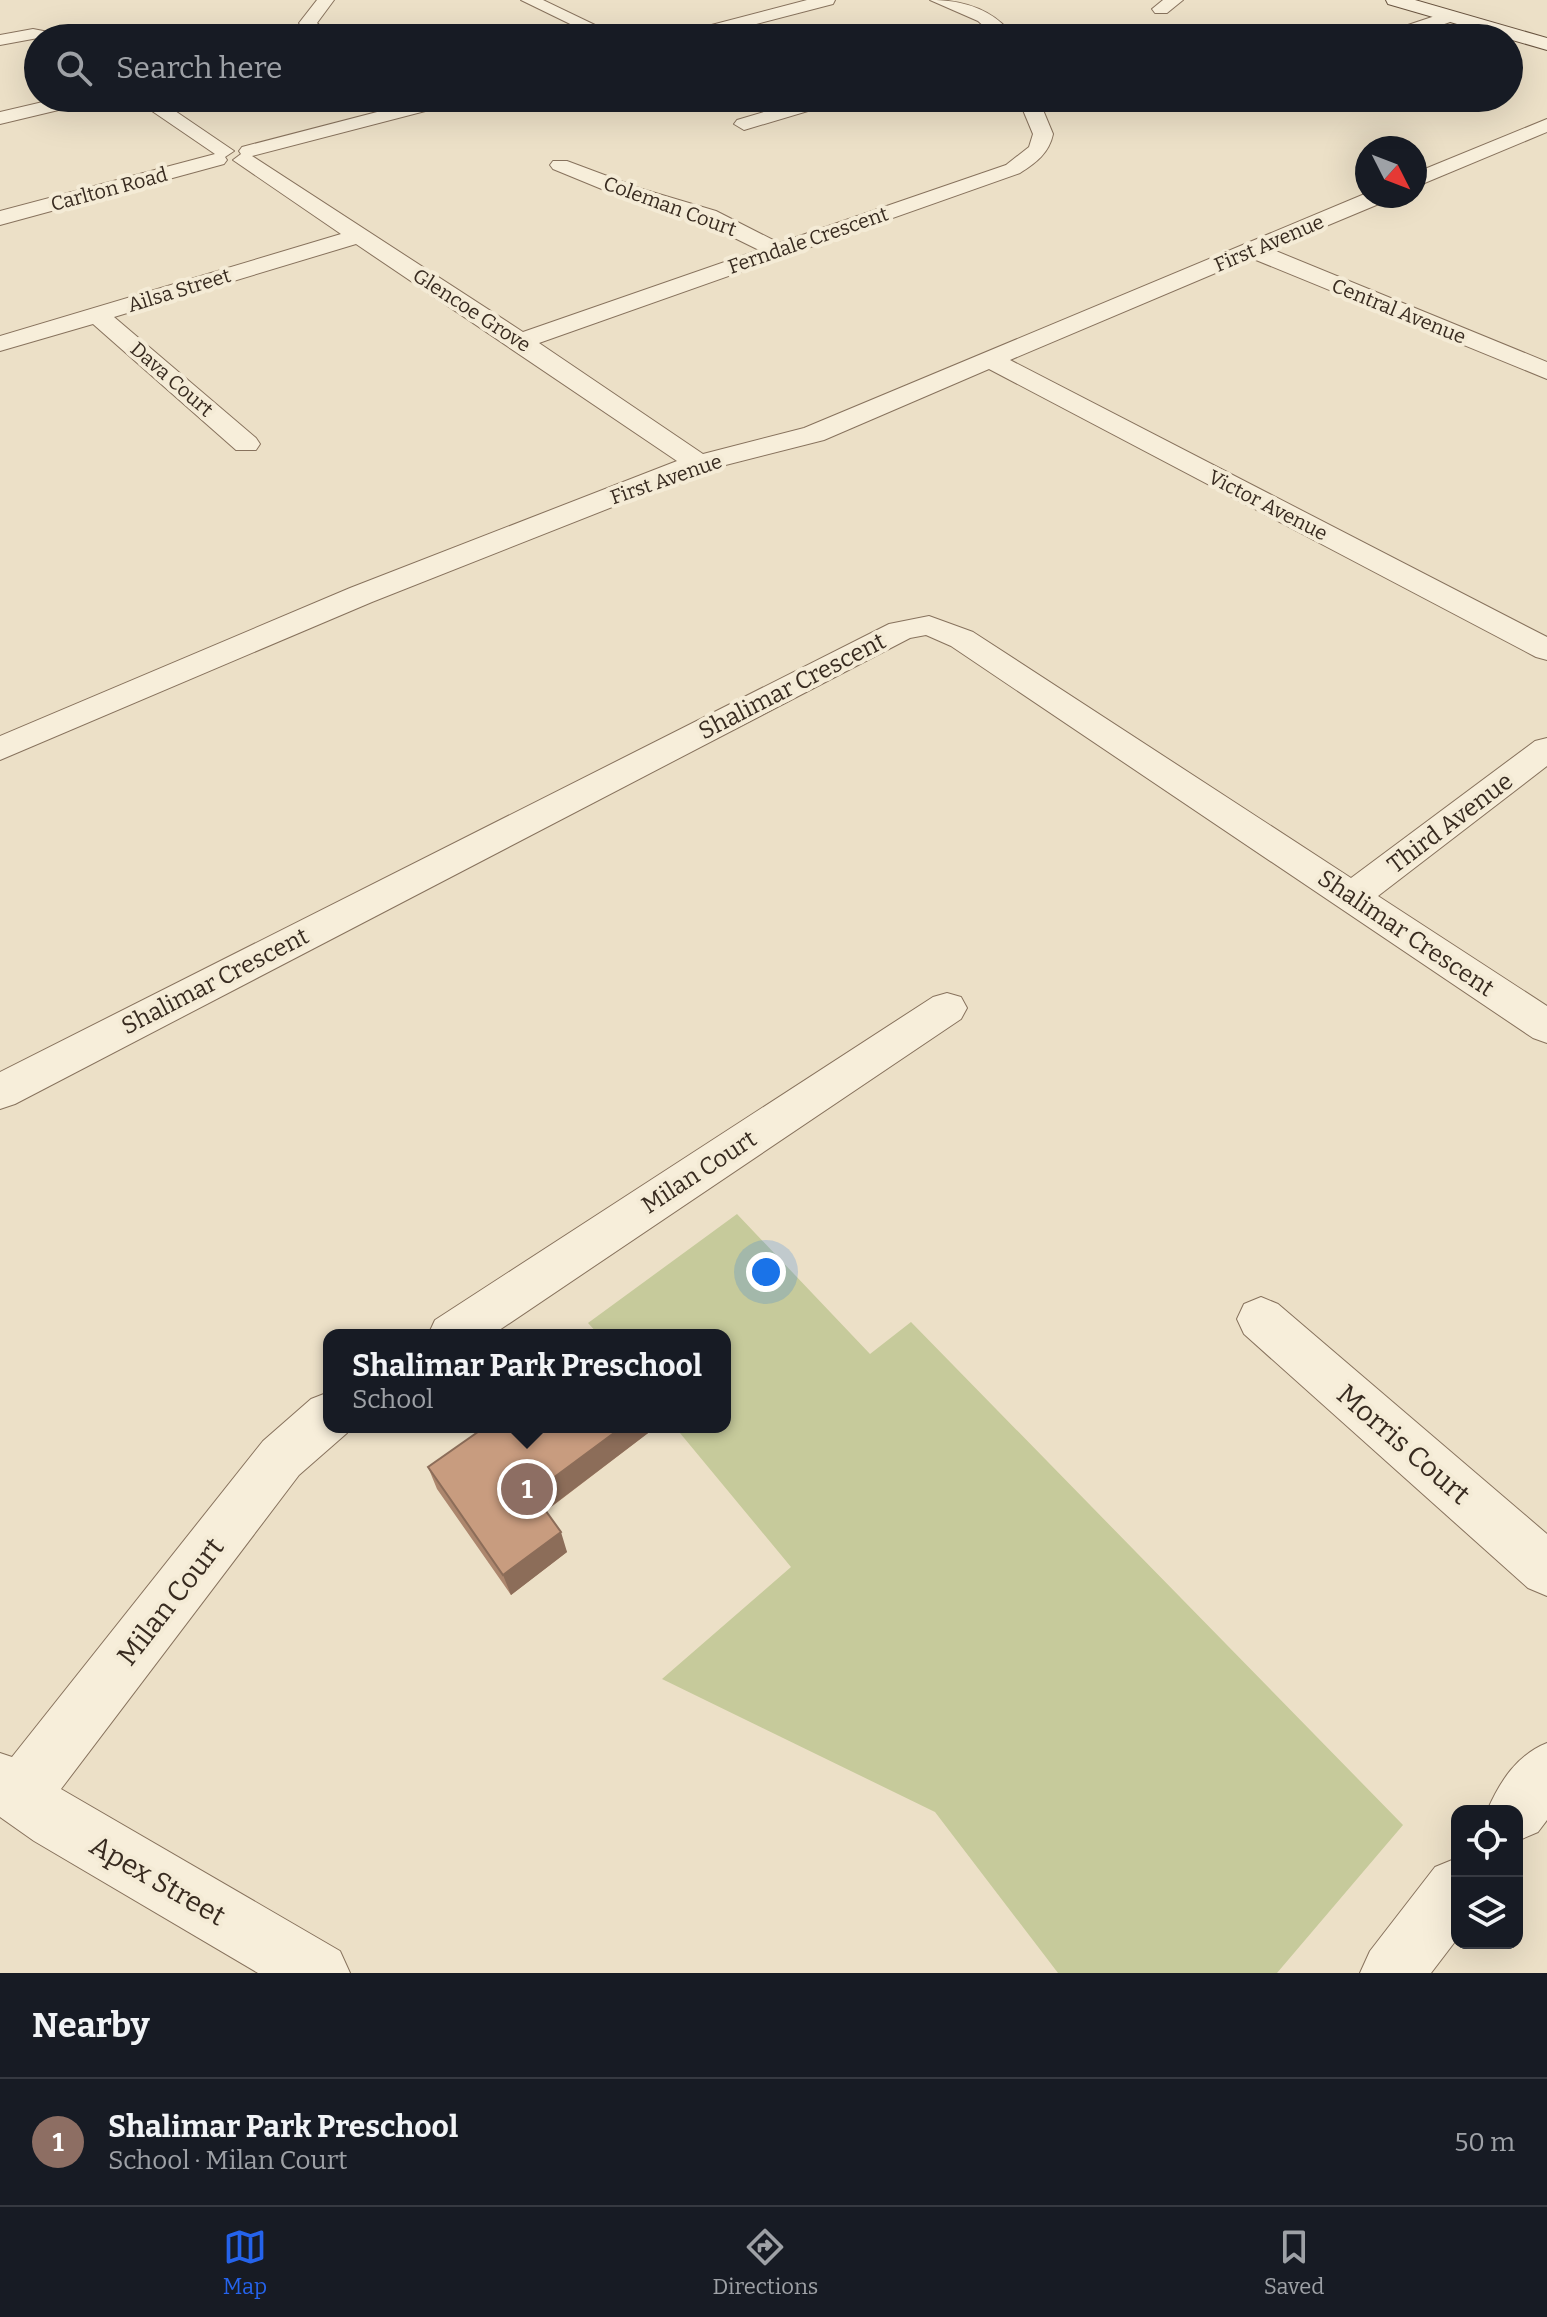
<!DOCTYPE html>
<html lang="en">
<head>
<meta charset="utf-8">
<style>
  body { margin:0; font-family:Bitter,serif; background:#20242c; color:#f1f3f6 }
  .controls { position:absolute; right:24px; bottom:24px; display:grid; overflow:hidden; border-radius:16px; box-shadow:0 8px 32px #0002 }
  .controls button { width:72px; height:72px; display:grid; place-items:center; padding:0; border:0; border-bottom:2px solid #363941; background:#171b24; color:#f1f3f6; font:40px sans-serif }
  .compass { position:absolute; left:1355px; top:136px; width:72px; height:72px; border-radius:50%; background:#171b24; box-shadow:0 8px 32px #0002; rotate:132deg }
  .you { position:absolute; left:766px; top:1272px; width:28px; height:28px; margin:-20px; border:6px solid #fff; border-radius:50%; background:#1a73e8; box-shadow:0 0 0 12px #1a73e833 }
  .badge { display:grid; place-items:center; width:52px; height:52px; border-radius:50%; background:#2563eb; color:#fff; font-size:26px; font-weight:700 }
  .pin { position:absolute; translate:-50% -50%; border:4px solid #fff; box-shadow:0 2px 8px #0006 }
  .popup { position:absolute; left:323px; top:1329px; width:408px; height:104px; box-sizing:border-box; display:grid; place-content:center; border-radius:16px; background:#171b24; filter:drop-shadow(0 2px 6px #0005); font-size:26px; white-space:nowrap; color:#9ea1a6 }
  .popup b { font-size:30px; color:#f1f3f6 }
  .popup::after { content:''; position:absolute; left:50%; top:100%; margin-left:-16px; border:16px solid transparent; border-top-color:#171b24 }
  .list { margin:0; padding:0; list-style:none }
  h2 { display:flex; justify-content:space-between; align-items:center; height:104px; margin:0; padding:0 32px; font-size:34px }
  h2 small { font-size:26px; font-weight:400; color:#9ea1a6 }
  .list li { display:grid; grid-template-columns:52px 1fr auto; gap:24px; align-items:center; box-sizing:border-box; height:128px; padding:0 32px; border-top:2px solid #363941 }
  .list b { display:block; font-size:30px; white-space:nowrap }
  .list p { margin:0; font-size:26px; white-space:nowrap; color:#9ea1a6 }
  .list em { font-size:26px; font-style:normal; color:#9ea1a6 }
  .icon { flex:none; width:44px; height:44px; fill:none; stroke:currentColor; stroke-width:2; stroke-linecap:round; stroke-linejoin:round }
  .map { position:relative; flex:none; width:1547px; height:1973px; overflow:hidden }
  .search { position:absolute; background:#171b24; box-shadow:0 8px 32px #0002; left:24px; right:24px; top:24px; height:88px; display:flex; align-items:center; gap:20px; box-sizing:border-box; padding:0 28px; border-radius:44px; color:#9ea1a6; font-size:30px }
  .sheet { height:232px; background:#171b24 }
  nav { display:flex; justify-content:space-around; align-items:center; box-sizing:border-box; height:112px; border-top:2px solid #363941; background:#171b24; font-size:22px; color:#9ea1a6 }
  nav a { display:grid; justify-items:center; gap:4px }
  nav .on { color:#2563eb }
  .map>svg:first-child { display:block }
  .green { fill:#c6ca9b }
  .lines { fill:none; stroke-linecap:round; stroke-linejoin:round }
  .street-casing { stroke:#87725d; stroke-width:2 }
  .secondary-casing { stroke:#695440; stroke-width:2 }
  .street { fill:#f7eeda; fill-rule:evenodd }
  .secondary { fill:#f7eeda; fill-rule:evenodd }
  .wall { fill:#ac866d }
  .shaded-wall { fill:#8c6d59 }
  .building { fill:#c89c7f; stroke:#8c6d59; stroke-width:2 }
  .labels { text-anchor:middle; stroke-width:8; stroke-linejoin:round; paint-order:stroke }
  .far-street-label { font-size:20px; fill:#382b20; stroke:#f4ebd6 }
  .street-label { font-size:24px; fill:#382b20; stroke:#f4ebd6 }
  .near-street-label { font-size:28px; fill:#382b20; stroke:#f4ebd6 }
</style>
</head>
<body>
<div class="map">
<svg width="1547" height="1973" viewBox="0 0 1547 1973">
  <rect width="100%" height="100%" fill="#ece0c7"/>
  <path class="green" d="M 737,1214 L 870,1354 L 911,1322 L 1403,1825 L 1277,1973 L 1058,1973 L 935,1812 L 662,1679 L 791,1567 L 675,1427 L 725,1427 L 725,1335 L 599,1335 L 588,1323 Z"/>
  <g class="lines">
    <defs>
      <path id="street" d="M 317,0 L 334,0 L 317,23 L 333,38 L 311,38 L 299,23 Z
        M 521,0 L 543,0 L 622,38 L 599,38 Z
        M 807,0 L 835,0 L 833,4 L 703,38 L 674,38 L 677,34 Z
        M 930,0 C 964,0 994,9 1015,38 L 997,38 L 978,21 Z
        M 1163,0 L 1183,0 L 1167,13 L 1155,13 L 1152,9 Z
        M 1450,11 L 1459,16 L 1456,20 L 1404,38 L 1378,38 L 1381,34 Z
        M 33,29 L 59,34 L 62,38 L 38,38 L 0,45 L 0,35 Z
        M 60,98 L 95,98 L 92,102 L 0,124 L 0,112 Z
        M 133,98 L 156,98 L 234,151 L 225,157 L 227,160 L 224,164 L 0,225 L 0,211 L 215,154 Z
        M 431,98 L 463,98 L 460,102 L 252,156 L 523,332 L 759,250 L 700,221 L 626,199 L 553,169 L 550,165 L 553,161 L 567,161 L 642,189 L 716,211 L 779,243 L 1006,165 L 1029,147 L 1033,134 L 1018,98 L 1038,98 L 1053,134 C 1049,153 1036,163 1020,173 L 539,343 L 703,454 L 804,428 L 1367,193 L 1367,196 L 1389,196 L 1386,201 L 1271,249 L 1547,362 L 1547,379 L 1251,258 L 1010,360 L 1547,637 L 1547,660 L 1536,657 L 989,369 L 824,440 L 706,470 L 372,602 L 0,760 L 0,736 L 350,588 L 677,461 L 356,244 L 114,317 L 256,438 L 260,444 L 256,450 L 236,450 L 93,324 L 0,351 L 0,336 L 341,234 L 233,160 L 241,154 L 239,151 L 242,147 Z
        M 811,98 L 841,98 L 838,102 L 744,130 L 734,124 L 737,120 Z
        M 1223,98 L 1243,98 L 1238,105 L 1224,105 Z
        M 1547,119 L 1547,132 L 1415,187 L 1415,173 Z
        M 929,616 L 973,632 L 1351,878 L 1535,741 L 1547,738 L 1547,766 L 1378,896 L 1547,1006 L 1547,1043 L 1533,1038 L 951,646 L 926,635 L 910,638 L 15,1104 L 0,1109 L 0,1072 L 889,624 Z
        M 947,993 L 961,997 L 967,1008 L 961,1019 L 492,1335 L 428,1335 L 435,1320 L 933,997 Z
        M 1261,1297 L 1278,1304 L 1547,1534 L 1547,1596 L 1528,1588 L 1244,1334 L 1237,1319 L 1244,1304 Z
        M 329,1392 L 329,1427 L 349,1427 L 347,1433 L 299,1475 L 61,1789 L 340,1951 L 350,1973 L 258,1973 L 34,1841 L 0,1817 L 0,1753 L 12,1757 L 263,1441 L 311,1399 Z
        M 1547,1743 L 1547,1820 L 1538,1832 L 1517,1841 L 1517,1811 L 1487,1811 C 1500,1781 1517,1755 1547,1743 Z
        M 1457,1858 L 1457,1939 L 1431,1973 L 1360,1973 L 1370,1951 L 1435,1867 Z"/>
      <path id="secondary" d="M 1386,0 L 1415,0 L 1547,38 L 1547,50 L 1388,4 Z"/>
    </defs>
    <use href="#street" class="street-casing"/>
    <use href="#secondary" class="secondary-casing"/>
    <use href="#street" class="street"/>
    <use href="#secondary" class="secondary"/>
  </g>
  <path class="wall" d="M 656,1427 L 546,1511 L 567,1552 L 511,1595 L 437,1489 L 428,1467 Z"/>
  <path class="shaded-wall" d="M 622,1427 L 656,1427 L 540,1515 L 533,1493 Z
    M 561,1532 L 567,1552 L 511,1595 L 503,1575 Z"/>
  <path class="building" d="M 485,1427 L 622,1427 L 533,1493 L 561,1532 L 503,1575 L 428,1467 Z"/>
  <g class="labels">
    <g class="far-street-label">
      <text transform="translate(109 189) rotate(-15)" y="7">Carlton Road</text>
      <text transform="translate(670 206) rotate(20)" y="7">Coleman Court</text>
      <text transform="translate(808 240) rotate(-19)" y="7">Ferndale Crescent</text>
      <text transform="translate(1269 243) rotate(-23)" y="7">First Avenue</text>
      <text transform="translate(179 290) rotate(-17)" y="7">Ailsa Street</text>
      <text transform="translate(472 310) rotate(33)" y="7">Glencoe Grove</text>
      <text transform="translate(1399 311) rotate(22)" y="7">Central Avenue</text>
      <text transform="translate(172 379) rotate(41)" y="7">Dava Court</text>
      <text transform="translate(666 479) rotate(-19)" y="7">First Avenue</text>
      <text transform="translate(1268 505) rotate(27)" y="7">Victor Avenue</text>
    </g>
    <g class="street-label">
      <text transform="translate(792 686) rotate(-27)" y="8">Shalimar Crescent</text>
      <text transform="translate(1450 823) rotate(-37)" y="8">Third Avenue</text>
      <text transform="translate(1406 933) rotate(34)" y="8">Shalimar Crescent</text>
      <text transform="translate(215 981) rotate(-27)" y="8">Shalimar Crescent</text>
      <text transform="translate(699 1172) rotate(-33)" y="8">Milan Court</text>
    </g>
    <g class="near-street-label">
      <text transform="translate(1404 1444) rotate(41)" y="10">Morris Court</text>
      <text transform="translate(170 1601) rotate(-52)" y="10">Milan Court</text>
      <text transform="translate(158 1880) rotate(30)" y="10">Apex Street</text>
    </g>
  </g>
</svg>
<div class="controls">
<button><svg class="icon" aria-label="locate" viewBox="0 0 24 24"><circle cx="12" cy="12" r="6"/><path d="M12 2v4M12 18v4M2 12h4M18 12h4"/></svg></button>
<button><svg class="icon" aria-label="layers" viewBox="0 0 24 24"><path d="M12 4l9 5-9 5-9-5zM3 14l9 5 9-5"/></svg></button>
</div>
<svg class="compass" viewBox="-18 -18 36 36"><path d="M0-13l5 13h-10z" fill="#e53935"/><path d="M0 13l5-13h-10z" fill="#9ea1a6"/></svg>
<div class="you"></div>
<div class="pin badge" style="left:527px;top:1489px;background:#8d6e63">1</div>
<div class="popup"><b>Shalimar Park Preschool</b>School</div>
<div class="search"><svg class="icon" aria-label="search" viewBox="0 0 24 24"><circle cx="10" cy="10" r="6"/><path d="M15 15l6 6"/></svg>Search here</div>
</div>
<section class="sheet">
<h2>Nearby<small></small></h2>
<ul class="list">
<li><span class="badge" style="background:#8d6e63">1</span><div><b>Shalimar Park Preschool</b><p>School · Milan Court</p></div><em>50 m</em></li>
</ul>
</section>
<nav>
<a class="on"><svg class="icon" aria-label="map" viewBox="0 0 24 24"><path d="M3 6l6-2 6 2 6-2v14l-6 2-6-2-6 2zM9 4v14M15 6v14"/></svg>Map</a>
<a><svg class="icon" aria-label="directions" viewBox="0 0 24 24"><path d="M12 3l9 9-9 9-9-9zM9 14v-3h6M13 9l2 2-2 2"/></svg>Directions</a>
<a><svg class="icon" aria-label="saved" viewBox="0 0 24 24"><path d="M7 4h10v16l-5-4-5 4z"/></svg>Saved</a>
</nav>
</body>
</html>
